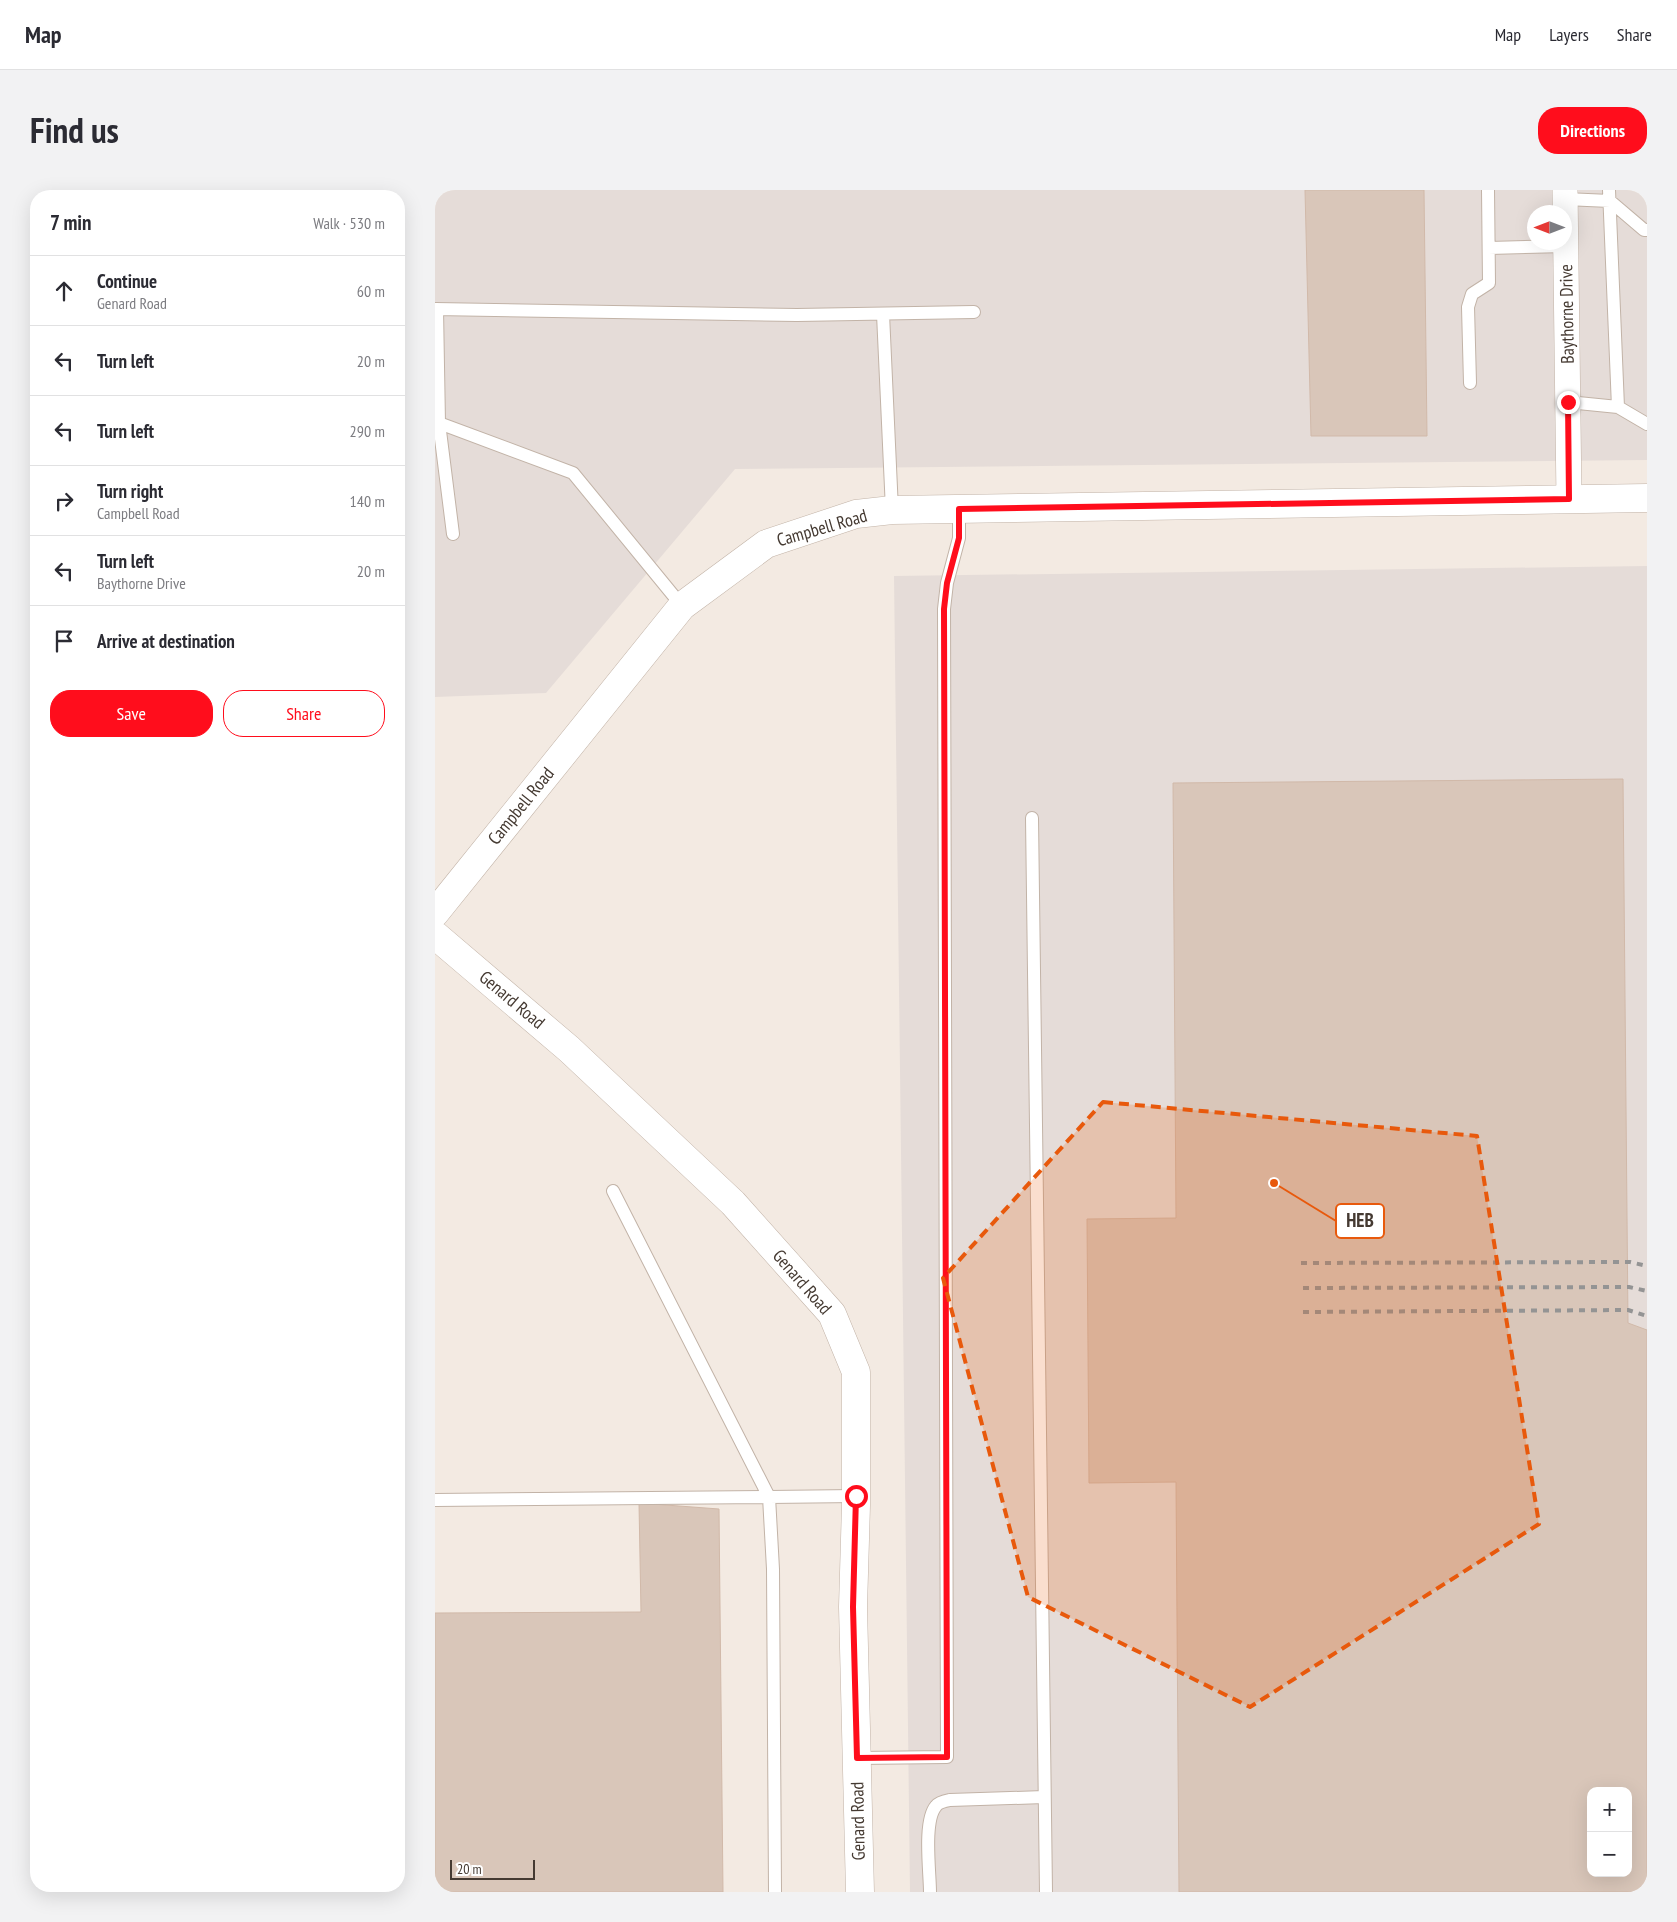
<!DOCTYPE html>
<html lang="en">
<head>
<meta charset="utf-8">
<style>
  body { margin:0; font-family:"PT Sans Narrow",sans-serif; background:#f2f2f3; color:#2b2b33 }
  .controls { position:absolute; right:15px; bottom:15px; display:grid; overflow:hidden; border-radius:10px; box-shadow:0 5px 20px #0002 }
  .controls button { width:45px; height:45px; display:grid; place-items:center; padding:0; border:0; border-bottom:1px solid #e1e1e2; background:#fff; color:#2b2b33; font:25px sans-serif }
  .compass { position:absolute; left:1092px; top:15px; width:45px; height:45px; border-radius:50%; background:#fff; box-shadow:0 5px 20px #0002; rotate:270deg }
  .scale { position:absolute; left:15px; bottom:12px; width:85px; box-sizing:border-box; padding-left:5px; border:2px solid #453a32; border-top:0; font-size:14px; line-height:18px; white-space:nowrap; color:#453a32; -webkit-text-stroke:4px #fff; paint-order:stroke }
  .stop { position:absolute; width:15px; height:15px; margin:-11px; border:4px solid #ff0d1c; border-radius:50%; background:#fff }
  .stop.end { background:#ff0d1c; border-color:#fff; box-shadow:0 1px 5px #0008 }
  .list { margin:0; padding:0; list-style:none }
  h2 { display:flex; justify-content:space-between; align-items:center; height:65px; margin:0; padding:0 20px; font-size:21px }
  h2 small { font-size:16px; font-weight:400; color:#7c7c81 }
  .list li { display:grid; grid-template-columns:32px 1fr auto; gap:15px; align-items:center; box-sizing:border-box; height:70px; padding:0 20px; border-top:1px solid #e1e1e2 }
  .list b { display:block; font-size:19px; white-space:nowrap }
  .list p { margin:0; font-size:16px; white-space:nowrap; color:#7c7c81 }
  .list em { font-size:16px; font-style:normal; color:#7c7c81 }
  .actions { display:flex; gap:10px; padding:15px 20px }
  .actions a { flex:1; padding:11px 0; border:1px solid #ff0d1c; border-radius:20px; text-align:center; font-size:18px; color:#ff0d1c }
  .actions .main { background:#ff0d1c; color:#fff }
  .icon { flex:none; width:28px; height:28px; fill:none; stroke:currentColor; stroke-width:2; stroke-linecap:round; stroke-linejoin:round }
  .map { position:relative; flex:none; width:1212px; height:1702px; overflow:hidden; border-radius:20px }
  header { display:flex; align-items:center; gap:30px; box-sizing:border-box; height:70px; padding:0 25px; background:#fff; border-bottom:1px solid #e1e1e2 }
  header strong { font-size:24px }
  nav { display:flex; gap:28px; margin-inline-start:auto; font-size:18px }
  .intro { display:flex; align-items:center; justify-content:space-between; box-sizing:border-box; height:120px; padding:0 30px }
  h1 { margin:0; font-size:35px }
  .button { padding:12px 22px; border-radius:20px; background:#ff0d1c; color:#fff; font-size:18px; font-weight:700 }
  main { display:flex; gap:30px; padding:0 30px }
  aside { flex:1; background:#fff; border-radius:20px; box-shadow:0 5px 20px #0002 }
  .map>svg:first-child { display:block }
  .industrial { fill:#e5dcd8; fill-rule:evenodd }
  .building { fill:#d9c6b9; stroke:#d1b9a9; fill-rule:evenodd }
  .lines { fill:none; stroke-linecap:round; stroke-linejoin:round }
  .service-casing { stroke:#c2b3a7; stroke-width:14 }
  .minor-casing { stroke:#c2b3a7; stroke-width:26 }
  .tertiary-casing { stroke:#c2b3a7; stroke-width:29 }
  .service { stroke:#fff; stroke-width:12 }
  .minor { stroke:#fff; stroke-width:25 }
  .tertiary { stroke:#fff; stroke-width:28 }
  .rail { stroke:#949494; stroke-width:4; stroke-dasharray:6 6; stroke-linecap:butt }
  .route { stroke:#ff0d1c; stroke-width:6 }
  .marked { fill:#e8590c; fill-opacity:0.2; stroke:#e8590c; stroke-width:4; stroke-dasharray:10 6; stroke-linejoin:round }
  .labels { text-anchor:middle; stroke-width:4; stroke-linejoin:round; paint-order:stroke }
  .street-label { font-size:18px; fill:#453a32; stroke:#fff }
  .leader { fill:none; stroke:#e8590c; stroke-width:2 }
  .callout-dot { fill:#e8590c; stroke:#fff; stroke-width:2 }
  .callout { fill:#fff; stroke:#e8590c; stroke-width:2 }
  .callout-label { font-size:19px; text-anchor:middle; font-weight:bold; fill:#453a32 }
</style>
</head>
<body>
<header>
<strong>Map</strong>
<nav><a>Map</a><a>Layers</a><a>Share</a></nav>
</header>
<div class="intro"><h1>Find us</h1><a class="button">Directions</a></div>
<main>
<aside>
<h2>7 min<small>Walk · 530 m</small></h2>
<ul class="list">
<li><svg class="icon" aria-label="ahead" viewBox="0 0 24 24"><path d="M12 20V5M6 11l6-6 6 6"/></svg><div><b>Continue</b><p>Genard Road</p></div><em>60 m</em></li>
<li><svg class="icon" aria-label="left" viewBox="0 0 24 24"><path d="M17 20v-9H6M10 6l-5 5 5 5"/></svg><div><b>Turn left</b></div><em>20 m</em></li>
<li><svg class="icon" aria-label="left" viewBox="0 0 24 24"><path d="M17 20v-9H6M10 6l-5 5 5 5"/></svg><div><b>Turn left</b></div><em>290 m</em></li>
<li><svg class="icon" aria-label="right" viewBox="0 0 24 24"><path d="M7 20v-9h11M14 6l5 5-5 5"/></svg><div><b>Turn right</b><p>Campbell Road</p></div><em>140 m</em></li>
<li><svg class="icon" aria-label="left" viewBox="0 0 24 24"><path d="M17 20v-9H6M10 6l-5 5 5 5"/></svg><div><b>Turn left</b><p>Baythorne Drive</p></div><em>20 m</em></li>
<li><svg class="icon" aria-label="arrive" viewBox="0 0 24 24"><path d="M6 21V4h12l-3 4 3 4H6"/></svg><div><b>Arrive at destination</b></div></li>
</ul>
<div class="actions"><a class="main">Save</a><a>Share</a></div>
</aside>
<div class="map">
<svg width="1212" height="1702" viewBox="0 0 1212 1702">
  <rect width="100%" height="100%" fill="#f3eae2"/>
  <path class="industrial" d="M 0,0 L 1212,0 L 1212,270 L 300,279 L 111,503 L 0,507 ZM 1100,22 L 1130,22 L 1130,52 L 1100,52 Z
    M 1212,376 L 1212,1702 L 475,1702 L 459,386 ZM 1156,1601 L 1193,1601 L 1193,1683 L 1156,1683 Z"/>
  <path class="building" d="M 870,0 L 989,0 L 992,246 L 876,246 Z
    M 1188,589 L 1193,1133 L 1212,1140 L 1212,1702 L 744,1702 L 741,1292 L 654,1293 L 652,1029 L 741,1028 L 738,593 ZM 1156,1601 L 1193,1601 L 1193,1683 L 1156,1683 Z
    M 204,1313 L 284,1319 L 288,1702 L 0,1702 L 0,1423 L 206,1422 Z"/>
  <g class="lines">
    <defs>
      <path id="service" d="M 1174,0 L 1183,217
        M 1130,9 L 1175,11 L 1209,40 L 1212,40
        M 1054,58 L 1131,56
        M 0,119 L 362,125 L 539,122
        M 2,119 L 4,233 L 18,344
        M 448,124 L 457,320
        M 1035,193 L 1033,117 L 1037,104 L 1054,93 L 1053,0
        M 1133,212 L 1183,217 L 1212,234
        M 4,233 L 138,283 L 247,416
        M 597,628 L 611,1702
        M 178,1001 L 334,1307 L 421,1306
        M 0,1310 L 334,1307 L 338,1379 L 340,1702
        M 422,1568 L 512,1567 L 509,419 L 512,393 L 524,348 L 524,319
        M 495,1702 C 495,1682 488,1631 501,1616 C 504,1612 510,1611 515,1610 L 609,1607"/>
      <path id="minor" d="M 1130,0 L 1134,309"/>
      <path id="tertiary" d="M 0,723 L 247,416 L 331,354 L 421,324 L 457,320 L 1212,308
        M 0,745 L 134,859 L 298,1013 L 397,1124 L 421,1182 L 421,1315 L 418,1417 L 425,1702"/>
    </defs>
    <use href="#service" class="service-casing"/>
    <use href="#minor" class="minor-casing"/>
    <use href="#tertiary" class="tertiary-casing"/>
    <use href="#service" class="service"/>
    <use href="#minor" class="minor"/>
    <use href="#tertiary" class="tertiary"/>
    <path class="rail" d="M 866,1073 L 1195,1072 L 1212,1076
      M 868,1098 L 1194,1097 L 1212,1101
      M 868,1122 L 1193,1120 L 1212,1126"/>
  </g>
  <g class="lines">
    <path class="route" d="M 421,1306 L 418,1417 L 422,1568 L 512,1567 L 509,419 L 512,393 L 524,348 L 524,319 L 1134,309 L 1133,212"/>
  </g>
  <path class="marked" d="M 668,912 L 1042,946 L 1104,1334 L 815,1517 L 593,1407 L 508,1088 Z"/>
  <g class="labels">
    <g class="street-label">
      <text transform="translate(1132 124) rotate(-91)" y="6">Baythorne Drive</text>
      <text transform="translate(387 338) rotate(-16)" y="6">Campbell Road</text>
      <text transform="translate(86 616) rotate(-51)" y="6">Campbell Road</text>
      <text transform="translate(77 810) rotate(40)" y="6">Genard Road</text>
      <text transform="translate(367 1092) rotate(49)" y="6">Genard Road</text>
      <text transform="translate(423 1631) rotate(-91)" y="6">Genard Road</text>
    </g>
  </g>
  <path class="leader" d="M839 993L901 1031"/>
  <circle class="callout-dot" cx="839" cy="993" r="5"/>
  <rect class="callout" x="901" y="1014" width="48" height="34" rx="5"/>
  <g class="callout-label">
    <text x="925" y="1037">HEB</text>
  </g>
</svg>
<div class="controls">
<button>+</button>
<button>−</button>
</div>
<svg class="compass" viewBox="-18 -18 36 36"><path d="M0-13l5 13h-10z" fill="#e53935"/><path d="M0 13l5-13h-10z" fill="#7c7c81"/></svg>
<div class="scale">20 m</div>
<div class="stop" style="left:421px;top:1306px"></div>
<div class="stop end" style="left:1133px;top:212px"></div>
</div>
</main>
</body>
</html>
